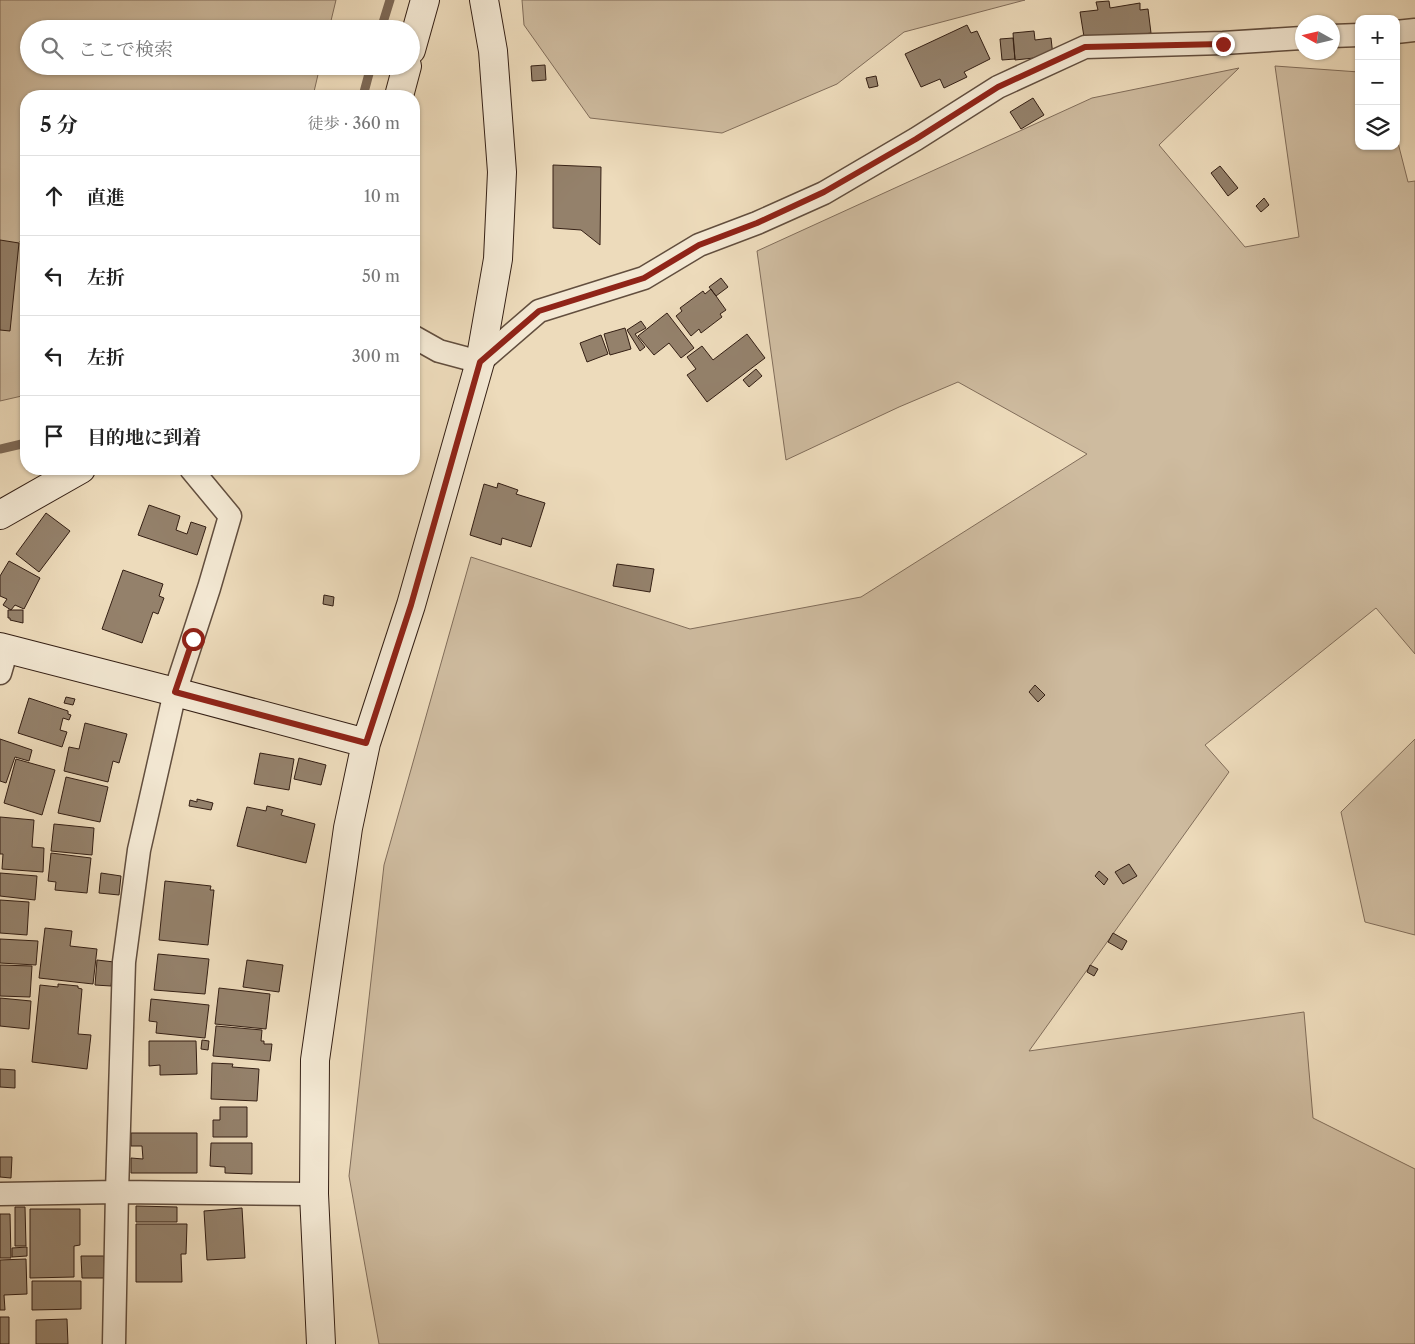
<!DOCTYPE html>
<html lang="ja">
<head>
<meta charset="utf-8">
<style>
  body { margin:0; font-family:"Libre Caslon Text","Noto Serif JP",serif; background:#f6f6f6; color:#222 }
  .controls { position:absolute; right:15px; top:15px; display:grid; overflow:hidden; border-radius:10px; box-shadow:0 1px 4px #0004 }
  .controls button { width:45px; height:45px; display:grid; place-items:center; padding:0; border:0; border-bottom:1px solid #e0e0e0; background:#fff; color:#222; font:25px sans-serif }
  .compass { position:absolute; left:1295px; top:15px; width:45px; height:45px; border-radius:50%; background:#fff; box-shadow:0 1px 4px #0004; rotate:278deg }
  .stop { position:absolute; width:15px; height:15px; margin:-11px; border:4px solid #8f2418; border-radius:50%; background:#fff }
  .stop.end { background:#8f2418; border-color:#fff; box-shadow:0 1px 5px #0008 }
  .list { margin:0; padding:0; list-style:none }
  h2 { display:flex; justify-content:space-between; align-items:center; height:65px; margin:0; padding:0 20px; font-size:21px }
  h2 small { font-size:16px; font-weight:400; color:#767676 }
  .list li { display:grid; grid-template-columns:32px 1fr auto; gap:15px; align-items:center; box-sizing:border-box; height:80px; padding:0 20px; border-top:1px solid #e0e0e0 }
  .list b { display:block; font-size:19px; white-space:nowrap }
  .list em { font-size:16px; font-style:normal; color:#767676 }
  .icon { flex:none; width:28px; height:28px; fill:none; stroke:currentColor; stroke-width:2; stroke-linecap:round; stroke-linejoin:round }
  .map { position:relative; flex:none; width:1415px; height:1344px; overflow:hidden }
  .search { position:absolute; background:#fff; box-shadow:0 1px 4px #0004; left:20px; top:20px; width:400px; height:55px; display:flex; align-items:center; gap:12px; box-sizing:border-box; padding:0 18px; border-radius:28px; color:#767676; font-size:19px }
  .panel { position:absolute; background:#fff; box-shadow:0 1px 4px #0004; left:20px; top:90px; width:400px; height:385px; border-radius:20px }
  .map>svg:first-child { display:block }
  .green { fill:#cebb9f; stroke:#816d5a }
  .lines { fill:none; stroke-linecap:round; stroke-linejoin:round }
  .stream { stroke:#7d6956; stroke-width:9 }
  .building { fill:#94816b; stroke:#341f14 }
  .street-casing { stroke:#624e3e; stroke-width:25 }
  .secondary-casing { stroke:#341f14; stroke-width:30 }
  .street { stroke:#f3e8d3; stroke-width:22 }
  .secondary { stroke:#f3e8d3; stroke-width:28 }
  .route { stroke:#8f2418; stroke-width:6 }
</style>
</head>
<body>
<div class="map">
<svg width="1415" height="1344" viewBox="0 0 1415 1344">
  <rect width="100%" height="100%" fill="#eddbbb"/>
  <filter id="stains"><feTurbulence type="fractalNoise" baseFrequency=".004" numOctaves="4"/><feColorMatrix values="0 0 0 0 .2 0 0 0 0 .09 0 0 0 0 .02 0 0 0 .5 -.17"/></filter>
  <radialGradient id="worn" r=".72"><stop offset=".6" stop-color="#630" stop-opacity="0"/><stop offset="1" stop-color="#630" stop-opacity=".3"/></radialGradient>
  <path class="green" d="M 0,0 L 336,0 L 329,29 L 29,29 L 29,66 L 320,66 L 313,96 L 26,96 L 26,395 L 0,401 Z
    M 522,0 L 1025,0 L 904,32 L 837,84 L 722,133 L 590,118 L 524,25 Z
    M 1275,66 L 1359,72 L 1359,146 L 1396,146 L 1396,135 L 1408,182 L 1415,181 L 1415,654 L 1376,608 L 1205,745 L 1229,772 L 1029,1051 L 1304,1012 L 1313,1118 L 1415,1169 L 1415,1344 L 379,1344 L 349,1176 L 384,865 L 471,557 L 690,629 L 861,597 L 1087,454 L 958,382 L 899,407 L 786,460 L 757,251 L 1092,98 L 1239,68 L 1159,145 L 1245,247 L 1299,237 Z
    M 1415,739 L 1415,935 L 1365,922 L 1341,812 Z"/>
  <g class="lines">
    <path class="stream" d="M 381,29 L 390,0
      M 363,96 L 371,66
      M 0,449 L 26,443"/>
  </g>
  <path class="building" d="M 1109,1 L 1110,8 L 1140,3 L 1140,10 L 1148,9 L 1151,33 L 1085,43 L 1080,12 L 1098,10 L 1096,2 Z
    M 967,25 L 971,33 L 977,31 L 990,59 L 964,72 L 967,77 L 944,88 L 940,79 L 921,87 L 905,54 Z
    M 1034,31 L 1035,40 L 1051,38 L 1053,56 L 1015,60 L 1013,33 Z
    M 1013,38 L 1015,59 L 1002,60 L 1000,39 Z
    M 545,65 L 546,80 L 532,81 L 531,66 Z
    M 876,76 L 878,86 L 869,88 L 866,78 Z
    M 1033,98 L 1044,115 L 1021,129 L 1010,112 Z
    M 553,165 L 601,167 L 600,245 L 581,230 L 553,228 Z
    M 1220,166 L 1238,188 L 1228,196 L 1211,173 Z
    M 1264,198 L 1269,205 L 1261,212 L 1256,206 Z
    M 0,240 L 19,243 L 10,331 L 0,330 Z
    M 26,240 L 26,254 L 23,254 L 20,241 Z
    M 721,278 L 728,287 L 716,296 L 709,287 Z
    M 711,289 L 726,310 L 720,314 L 722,317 L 701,333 L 699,329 L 691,336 L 676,316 L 682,311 L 680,308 L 703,291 L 705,294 Z
    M 667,313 L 694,348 L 681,358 L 669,343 L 654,355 L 638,336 Z
    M 641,321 L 646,328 L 635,334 L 645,347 L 640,351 L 627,330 Z
    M 625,328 L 631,349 L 610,355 L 604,334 Z
    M 747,334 L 765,358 L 707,402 L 687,375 L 696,369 L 687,357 L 702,346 L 713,360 Z
    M 601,335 L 608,354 L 587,362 L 580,343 Z
    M 756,369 L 762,376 L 749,387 L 743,380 Z
    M 498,483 L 518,490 L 516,494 L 545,503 L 531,547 L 502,538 L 501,545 L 470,535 L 484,484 L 497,488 Z
    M 149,505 L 180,516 L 176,530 L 187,534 L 191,522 L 206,527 L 197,555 L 138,535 Z
    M 46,513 L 70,531 L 39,572 L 16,554 Z
    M 9,561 L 40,578 L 24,609 L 15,605 L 11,610 L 3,605 L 7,599 L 0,596 L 0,576 Z
    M 617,564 L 654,569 L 650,592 L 613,586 Z
    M 123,570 L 163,584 L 159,596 L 164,598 L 158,614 L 153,612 L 142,643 L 102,629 Z
    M 324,595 L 334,597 L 333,606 L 323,604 Z
    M 8,610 L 23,610 L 23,623 L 10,620 L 10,618 L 8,618 Z
    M 1035,685 L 1045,695 L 1038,702 L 1029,692 Z
    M 66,697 L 75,699 L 73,705 L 64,703 Z
    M 29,698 L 68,711 L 68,714 L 71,715 L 69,720 L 63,718 L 60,730 L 67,732 L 62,747 L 18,733 Z
    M 85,723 L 127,734 L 119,763 L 113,761 L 108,782 L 64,771 L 69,747 L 79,749 Z
    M 0,739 L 32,750 L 29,761 L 15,757 L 6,783 L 0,781 Z
    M 260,753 L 294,759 L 289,790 L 254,784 Z
    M 299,758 L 326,765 L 321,785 L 294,779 Z
    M 16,759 L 55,770 L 42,815 L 4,803 Z
    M 66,777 L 108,787 L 100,822 L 58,813 Z
    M 197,799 L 213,803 L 211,810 L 189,806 L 190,800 L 197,802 Z
    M 267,806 L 283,810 L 281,815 L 315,824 L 306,863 L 237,846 L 247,807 L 266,811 Z
    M 0,817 L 34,820 L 32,847 L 44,848 L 43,872 L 2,869 L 3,854 L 0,854 Z
    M 54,824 L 94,828 L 92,855 L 51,851 Z
    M 51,853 L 91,858 L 87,893 L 55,890 L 56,882 L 48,881 Z
    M 1129,864 L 1137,876 L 1123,884 L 1115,872 Z
    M 1099,871 L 1108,879 L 1104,885 L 1095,876 Z
    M 0,873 L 37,876 L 35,900 L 0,896 Z
    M 101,873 L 121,876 L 119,895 L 99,893 Z
    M 165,881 L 211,886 L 210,890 L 214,890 L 208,945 L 159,940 Z
    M 0,900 L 29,902 L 27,935 L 0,933 Z
    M 45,928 L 72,931 L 70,946 L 97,949 L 93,984 L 39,978 Z
    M 1113,933 L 1127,941 L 1122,950 L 1108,942 Z
    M 0,939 L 38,941 L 36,965 L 0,963 Z
    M 158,954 L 209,959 L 205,994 L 154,990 Z
    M 97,960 L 114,962 L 111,986 L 95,985 Z
    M 247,960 L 283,965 L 279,992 L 243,987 Z
    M 0,965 L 32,966 L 30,997 L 0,996 Z
    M 1090,965 L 1098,969 L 1094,976 L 1087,972 Z
    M 58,984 L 78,986 L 78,988 L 82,989 L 78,1034 L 91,1035 L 87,1069 L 32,1062 L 40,985 L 58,987 Z
    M 219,988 L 270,994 L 266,1029 L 215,1024 Z
    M 0,998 L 31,1001 L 29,1029 L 0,1026 Z
    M 151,999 L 209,1005 L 205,1038 L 156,1033 L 157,1022 L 149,1021 Z
    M 216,1026 L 262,1030 L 261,1041 L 264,1041 L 264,1044 L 272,1044 L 270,1061 L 213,1056 Z
    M 202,1040 L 209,1041 L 208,1050 L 201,1049 Z
    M 149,1041 L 196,1041 L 197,1074 L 160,1075 L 160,1065 L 149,1066 Z
    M 212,1063 L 233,1064 L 232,1067 L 259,1069 L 257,1101 L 211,1099 Z
    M 0,1069 L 15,1070 L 15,1088 L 0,1087 Z
    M 220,1107 L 247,1107 L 247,1137 L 213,1137 L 213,1120 L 220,1120 Z
    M 131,1133 L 197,1133 L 197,1173 L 131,1173 L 131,1158 L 143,1159 L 142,1146 L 131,1146 Z
    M 211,1143 L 252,1143 L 252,1174 L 225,1173 L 225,1167 L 210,1166 Z
    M 0,1157 L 12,1157 L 11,1178 L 0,1177 Z
    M 136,1206 L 177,1207 L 177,1222 L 136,1222 Z
    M 15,1207 L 25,1207 L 26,1246 L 15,1246 Z
    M 242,1208 L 245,1258 L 207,1260 L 204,1211 Z
    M 30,1209 L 80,1209 L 80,1245 L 74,1246 L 74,1277 L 30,1278 Z
    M 0,1214 L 10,1214 L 11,1258 L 0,1258 Z
    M 136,1224 L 187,1224 L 186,1254 L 181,1254 L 182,1282 L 136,1282 Z
    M 27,1247 L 27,1256 L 12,1257 L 12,1248 Z
    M 81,1256 L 104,1256 L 104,1278 L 82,1278 Z
    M 26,1259 L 27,1294 L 4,1295 L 5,1310 L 0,1310 L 0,1260 Z
    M 32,1281 L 81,1281 L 81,1309 L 32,1310 Z
    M 0,1317 L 9,1317 L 9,1344 L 0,1344 Z
    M 67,1319 L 68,1344 L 36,1344 L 36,1320 Z"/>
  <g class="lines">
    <defs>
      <path id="street" d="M 1396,32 L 1415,30
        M 1332,36 L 1359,35
        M 414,337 L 439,351 L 480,362 L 539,311 L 644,278 L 699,245 L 757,223 L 824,193 L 916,139 L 998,87 L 1085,47 L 1223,43 L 1302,38
        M 0,673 L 7,649
        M 0,1194 L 117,1192 L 314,1194
        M 114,1344 L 117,1192 L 124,962 L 139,850 L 175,692 L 209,588 L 230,516 L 191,469"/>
      <path id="secondary" d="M 411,50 L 425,0
        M 399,96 L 407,66
        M 0,515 L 81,469
        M 0,647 L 175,692 L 366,743
        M 321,1344 L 314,1194 L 315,1060 L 348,828 L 366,743 L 411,605 L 480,362 L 498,259 L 502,172 L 493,51 L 484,0"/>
    </defs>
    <use href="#street" class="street-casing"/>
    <use href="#secondary" class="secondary-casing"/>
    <use href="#street" class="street"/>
    <use href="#secondary" class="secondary"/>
  </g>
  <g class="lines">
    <path class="route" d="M 193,639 L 175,692 L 366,743 L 411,605 L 480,362 L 539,311 L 644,278 L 699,245 L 757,223 L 824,192 L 916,139 L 998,87 L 1085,47 L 1223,44"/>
  </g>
  <rect width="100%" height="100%" filter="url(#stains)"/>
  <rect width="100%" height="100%" fill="url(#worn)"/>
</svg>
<div class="controls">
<button>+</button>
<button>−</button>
<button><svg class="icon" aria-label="layers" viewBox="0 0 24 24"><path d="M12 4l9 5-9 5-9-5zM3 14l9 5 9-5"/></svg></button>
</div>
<svg class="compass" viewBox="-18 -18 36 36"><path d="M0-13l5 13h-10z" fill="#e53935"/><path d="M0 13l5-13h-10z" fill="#767676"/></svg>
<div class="stop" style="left:193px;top:639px"></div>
<div class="stop end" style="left:1223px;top:44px"></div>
<div class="search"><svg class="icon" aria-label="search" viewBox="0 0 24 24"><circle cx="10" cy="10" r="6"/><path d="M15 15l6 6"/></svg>ここで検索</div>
<section class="panel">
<h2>5 分<small>徒歩 · 360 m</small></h2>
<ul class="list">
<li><svg class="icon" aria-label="ahead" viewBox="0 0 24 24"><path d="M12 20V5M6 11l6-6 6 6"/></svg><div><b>直進</b></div><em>10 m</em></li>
<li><svg class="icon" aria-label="left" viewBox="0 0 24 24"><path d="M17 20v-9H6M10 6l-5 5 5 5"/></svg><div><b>左折</b></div><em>50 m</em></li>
<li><svg class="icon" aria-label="left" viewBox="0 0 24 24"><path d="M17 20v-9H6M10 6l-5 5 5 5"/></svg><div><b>左折</b></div><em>300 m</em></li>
<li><svg class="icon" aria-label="arrive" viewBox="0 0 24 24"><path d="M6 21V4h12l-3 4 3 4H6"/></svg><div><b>目的地に到着</b></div></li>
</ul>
</section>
</div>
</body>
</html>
